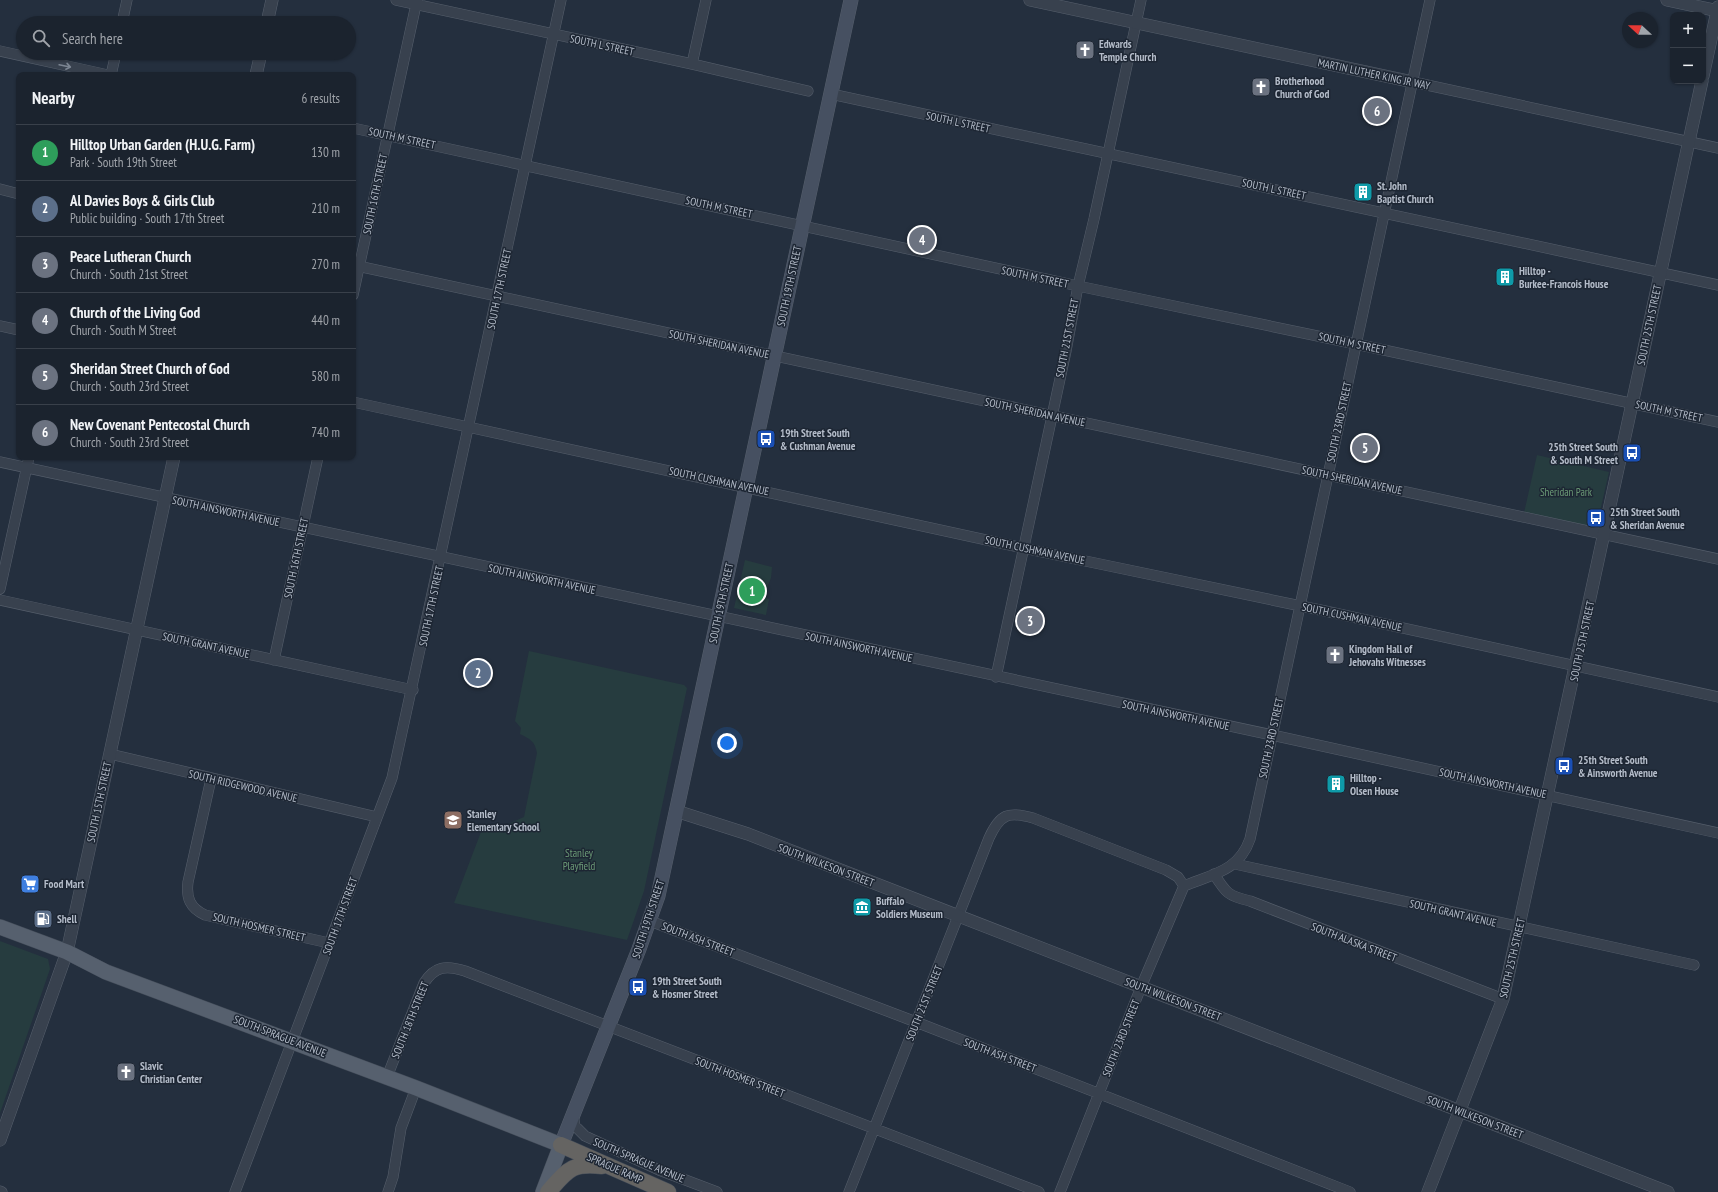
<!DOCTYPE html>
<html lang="en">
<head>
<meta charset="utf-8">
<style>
  body { margin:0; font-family:"PT Sans Narrow",sans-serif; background:#282f3a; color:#f1f3f6 }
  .controls { position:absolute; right:12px; top:12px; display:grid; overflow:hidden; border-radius:8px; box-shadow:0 1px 3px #0004 }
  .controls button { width:36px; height:36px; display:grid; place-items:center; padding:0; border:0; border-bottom:1px solid #39404a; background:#1b232e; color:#f1f3f6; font:20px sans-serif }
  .compass { position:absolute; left:1622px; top:12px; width:36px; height:36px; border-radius:50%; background:#1b232e; box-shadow:0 1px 3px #0004; rotate:291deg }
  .you { position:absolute; left:727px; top:743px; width:14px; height:14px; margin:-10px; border:3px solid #fff; border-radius:50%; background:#1a73e8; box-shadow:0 0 0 6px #1a73e833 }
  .badge { display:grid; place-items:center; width:26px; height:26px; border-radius:50%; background:#8bbbb9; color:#fff; font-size:13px; font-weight:700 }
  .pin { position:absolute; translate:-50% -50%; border:2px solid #fff; box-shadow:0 1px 4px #0006 }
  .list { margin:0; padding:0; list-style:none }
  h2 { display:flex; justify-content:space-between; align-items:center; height:52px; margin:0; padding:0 16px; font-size:17px }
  h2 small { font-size:13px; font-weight:400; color:#a0a4aa }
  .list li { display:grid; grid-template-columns:26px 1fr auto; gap:12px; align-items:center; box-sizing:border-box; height:56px; padding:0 16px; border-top:1px solid #39404a }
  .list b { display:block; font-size:15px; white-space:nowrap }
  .list p { margin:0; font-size:13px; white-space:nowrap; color:#a0a4aa }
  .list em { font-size:13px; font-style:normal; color:#a0a4aa }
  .icon { flex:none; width:22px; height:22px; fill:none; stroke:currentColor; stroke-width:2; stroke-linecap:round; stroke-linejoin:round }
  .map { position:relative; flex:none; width:1718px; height:1192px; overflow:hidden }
  .search { position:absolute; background:#1b232e; box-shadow:0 1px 3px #0004; left:16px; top:16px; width:340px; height:44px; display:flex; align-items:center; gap:10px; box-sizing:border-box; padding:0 14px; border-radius:22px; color:#a0a4aa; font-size:15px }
  .panel { position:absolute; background:#1b232e; box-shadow:0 1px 3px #0004; left:16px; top:72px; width:340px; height:388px; border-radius:8px }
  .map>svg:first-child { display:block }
  .green { fill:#263c3f }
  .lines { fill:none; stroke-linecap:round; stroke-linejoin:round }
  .minor-casing { stroke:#565f6c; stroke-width:11 }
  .tertiary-casing { stroke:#565f6c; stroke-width:13 }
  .secondary-casing { stroke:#565f6c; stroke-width:15 }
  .primary-casing { stroke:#414a57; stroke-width:16 }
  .trunk-casing { stroke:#434c59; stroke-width:17 }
  .minor { stroke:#38414e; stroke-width:10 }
  .tertiary { stroke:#38414e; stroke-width:12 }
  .secondary { stroke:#465061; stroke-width:14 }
  .primary { stroke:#56606e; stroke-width:15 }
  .trunk { stroke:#656462; stroke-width:16 }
  .oneway { stroke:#7c8592 }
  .labels { text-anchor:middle; stroke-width:3; stroke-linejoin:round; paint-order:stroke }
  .poi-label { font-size:11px; font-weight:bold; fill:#b4bcc9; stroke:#1d2633; text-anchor:start }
  .street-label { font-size:11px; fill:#b4bcc9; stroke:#1d2633 }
  .park-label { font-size:11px; fill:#6b9a76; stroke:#1d2633 }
</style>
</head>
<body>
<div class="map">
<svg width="1718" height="1192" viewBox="0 0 1718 1192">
  <rect width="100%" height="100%" fill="#242f3e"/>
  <path class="green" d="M 1537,455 L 1609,472 L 1596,529 L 1524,513 Z
    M 745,560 L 772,567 L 771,578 L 763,597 L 769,599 L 766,615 L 734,608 Z
    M 529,651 L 684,685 L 687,688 L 644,891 L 627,940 L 454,903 L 484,824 L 506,832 L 508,824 L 524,817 L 537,753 C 535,741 530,739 520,734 L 521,728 L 515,721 Z
    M 0,941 L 48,959 L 50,969 L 0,1113 Z"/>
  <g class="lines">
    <defs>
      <path id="minor" d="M 396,0 L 692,64 L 808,91
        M 122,23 L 127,0
        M 0,51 L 108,75
        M 692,64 L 706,0
        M 111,75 L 116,53
        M 1413,82 L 1718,148
        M 831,94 L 1718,285
        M 353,128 L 1078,286 L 1356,344 L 1718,422
        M 0,189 L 19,194
        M 353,265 L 1718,559
        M 353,295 L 417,0
        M 0,326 L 19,330
        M 353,402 L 1023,548 L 1325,611 L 1718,697
        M 0,462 L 1272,735 L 1718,833
        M 0,589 L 29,457
        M 0,600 L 413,690
        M 274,660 L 318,457
        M 996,677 L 1066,351 L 1078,286 L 1094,219 L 1141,0
        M 110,754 L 377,817
        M 211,779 L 188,882 C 186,898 190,908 205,915 L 329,943
        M 1235,864 L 1694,965
        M 1214,874 C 1226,893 1228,896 1250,901 L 1503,999
        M 1184,886 C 1213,874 1239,871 1250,839 L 1430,0
        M 650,921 L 916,1022 L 1350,1192
        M 387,1077 L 424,983 C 435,966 446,965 465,971 L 1039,1192
        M 573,1115 L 575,1126 L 585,1136 L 659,1170 L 717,1192
        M 0,1191 L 2,1192
        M 235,1192 L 392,778 L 561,0
        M 388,1192 L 393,1177 L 401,1128 L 416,1088
        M 849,1192 L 989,838 C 1000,814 1008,811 1033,818 L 1166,870 L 1178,877 L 1184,886
        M 1060,1192 L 1141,987 L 1184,886"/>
      <path id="tertiary" d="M 1030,0 L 1413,82
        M 1667,0 L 1718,11
        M 267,23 L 272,0
        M 256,75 L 261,53
        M 1703,76 L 1718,7
        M 676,811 L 748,834 L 1668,1192
        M 0,1140 L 67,952 L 174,457
        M 1428,1192 L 1503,999 L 1702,81"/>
      <path id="secondary" d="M 561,1145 L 639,949 L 658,896 L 851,0"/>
      <path id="primary" d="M 0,927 L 67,952 L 106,972 L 416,1088 L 561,1145 L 543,1192"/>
      <path id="trunk" d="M 561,1145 L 668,1192
        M 548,1192 C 567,1171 571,1162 602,1166"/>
    </defs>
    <use href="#minor" class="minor-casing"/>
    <use href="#tertiary" class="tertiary-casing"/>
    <use href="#secondary" class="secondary-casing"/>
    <use href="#primary" class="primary-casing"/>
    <use href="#trunk" class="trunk-casing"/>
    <use href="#minor" class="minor"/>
    <use href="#tertiary" class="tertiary"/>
    <use href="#secondary" class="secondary"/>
    <use href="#primary" class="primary"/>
    <use href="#trunk" class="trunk"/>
  </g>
  <defs><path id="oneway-shaft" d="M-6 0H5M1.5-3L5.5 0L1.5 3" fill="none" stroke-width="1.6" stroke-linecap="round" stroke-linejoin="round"/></defs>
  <use class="oneway" href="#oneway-shaft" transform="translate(65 66) rotate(12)"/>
  <defs>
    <symbol id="church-square" viewBox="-11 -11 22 22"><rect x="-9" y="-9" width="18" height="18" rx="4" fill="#6b7280" stroke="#1d2633"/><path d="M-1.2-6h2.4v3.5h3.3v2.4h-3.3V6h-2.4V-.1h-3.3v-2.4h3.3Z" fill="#fff"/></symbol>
    <symbol id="building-square" viewBox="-11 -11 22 22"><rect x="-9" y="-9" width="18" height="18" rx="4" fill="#0f9aa8" stroke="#1d2633"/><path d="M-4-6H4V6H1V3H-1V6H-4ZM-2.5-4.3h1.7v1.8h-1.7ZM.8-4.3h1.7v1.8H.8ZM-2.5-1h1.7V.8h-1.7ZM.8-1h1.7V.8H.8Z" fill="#fff"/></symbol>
    <symbol id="bus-square" viewBox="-11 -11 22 22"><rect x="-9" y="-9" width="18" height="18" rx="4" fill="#1a4fb4" stroke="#1d2633"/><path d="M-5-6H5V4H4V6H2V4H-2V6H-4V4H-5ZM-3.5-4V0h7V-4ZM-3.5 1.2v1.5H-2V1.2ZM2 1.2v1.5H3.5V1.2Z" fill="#fff"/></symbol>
    <symbol id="school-square" viewBox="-11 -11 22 22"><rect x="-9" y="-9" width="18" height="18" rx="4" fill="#8d6e63" stroke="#1d2633"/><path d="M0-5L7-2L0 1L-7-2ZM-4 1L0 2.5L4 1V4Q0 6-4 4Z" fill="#fff"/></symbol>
    <symbol id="supermarket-square" viewBox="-11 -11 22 22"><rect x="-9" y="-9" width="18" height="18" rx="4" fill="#3f7fe0" stroke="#1d2633"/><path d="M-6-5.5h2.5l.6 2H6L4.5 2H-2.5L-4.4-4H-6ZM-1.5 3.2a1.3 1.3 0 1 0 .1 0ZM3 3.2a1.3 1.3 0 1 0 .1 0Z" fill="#fff"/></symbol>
    <symbol id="museum-square" viewBox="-11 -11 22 22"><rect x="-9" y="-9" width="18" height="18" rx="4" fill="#0f9aa8" stroke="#1d2633"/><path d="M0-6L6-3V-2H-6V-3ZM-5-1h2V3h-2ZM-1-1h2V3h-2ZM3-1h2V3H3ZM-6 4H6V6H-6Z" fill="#fff"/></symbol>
    <symbol id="fuel-square" viewBox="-11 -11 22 22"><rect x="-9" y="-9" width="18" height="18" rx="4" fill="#5c6f8a" stroke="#1d2633"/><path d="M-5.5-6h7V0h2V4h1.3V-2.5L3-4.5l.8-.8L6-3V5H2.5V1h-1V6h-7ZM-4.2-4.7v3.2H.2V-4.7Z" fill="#fff"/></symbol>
  </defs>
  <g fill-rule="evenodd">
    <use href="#church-square" x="1074" y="39" width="22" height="22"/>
    <use href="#church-square" x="1250" y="76" width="22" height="22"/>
    <use href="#building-square" x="1352" y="181" width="22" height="22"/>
    <use href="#building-square" x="1494" y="266" width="22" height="22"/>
    <use href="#bus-square" x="755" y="428" width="22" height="22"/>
    <use href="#bus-square" x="1621" y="442" width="22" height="22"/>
    <use href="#bus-square" x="1585" y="507" width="22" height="22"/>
    <use href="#church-square" x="1324" y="644" width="22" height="22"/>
    <use href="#bus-square" x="1553" y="755" width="22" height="22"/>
    <use href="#building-square" x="1325" y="773" width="22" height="22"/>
    <use href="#school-square" x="442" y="809" width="22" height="22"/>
    <use href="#supermarket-square" x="19" y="873" width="22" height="22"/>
    <use href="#museum-square" x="851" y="896" width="22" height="22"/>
    <use href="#fuel-square" x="32" y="908" width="22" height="22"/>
    <use href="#bus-square" x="627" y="976" width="22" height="22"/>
    <use href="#church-square" x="115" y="1061" width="22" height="22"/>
  </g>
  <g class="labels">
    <g class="poi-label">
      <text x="1099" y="48">Edwards<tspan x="1099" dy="13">Temple Church</tspan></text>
      <text x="1275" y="85">Brotherhood<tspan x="1275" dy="13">Church of God</tspan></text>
      <text x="1377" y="190">St. John<tspan x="1377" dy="13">Baptist Church</tspan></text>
      <text x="1519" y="275">Hilltop -<tspan x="1519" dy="13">Burkee-Francois House</tspan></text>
      <text x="780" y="437">19th Street South<tspan x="780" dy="13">&amp; Cushman Avenue</tspan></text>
      <text x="1618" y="451" text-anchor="end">25th Street South<tspan x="1618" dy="13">&amp; South M Street</tspan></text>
      <text x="1610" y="516">25th Street South<tspan x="1610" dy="13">&amp; Sheridan Avenue</tspan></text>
      <text x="1349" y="653">Kingdom Hall of<tspan x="1349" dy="13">Jehovahs Witnesses</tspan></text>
      <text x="1578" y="764">25th Street South<tspan x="1578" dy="13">&amp; Ainsworth Avenue</tspan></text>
      <text x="1350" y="782">Hilltop -<tspan x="1350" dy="13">Olsen House</tspan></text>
      <text x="467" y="818">Stanley<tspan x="467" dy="13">Elementary School</tspan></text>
      <text x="44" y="888">Food Mart</text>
      <text x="876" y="905">Buffalo<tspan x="876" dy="13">Soldiers Museum</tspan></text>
      <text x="57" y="923">Shell</text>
      <text x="652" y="985">19th Street South<tspan x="652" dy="13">&amp; Hosmer Street</tspan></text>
      <text x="140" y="1070">Slavic<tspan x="140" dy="13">Christian Center</tspan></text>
    </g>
    <g class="street-label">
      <text transform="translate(602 45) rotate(12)" y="4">SOUTH L STREET</text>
      <text transform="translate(1374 74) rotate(12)" y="4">MARTIN LUTHER KING JR WAY</text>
      <text transform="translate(958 122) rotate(12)" y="4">SOUTH L STREET</text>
      <text transform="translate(402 138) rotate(12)" y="4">SOUTH M STREET</text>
      <text transform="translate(1274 189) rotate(12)" y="4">SOUTH L STREET</text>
      <text transform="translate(375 194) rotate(-78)" y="4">SOUTH 16TH STREET</text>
      <text transform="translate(719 207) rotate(12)" y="4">SOUTH M STREET</text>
      <text transform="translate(1035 277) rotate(12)" y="4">SOUTH M STREET</text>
      <text transform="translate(789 286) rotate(-78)" y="4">SOUTH 19TH STREET</text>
      <text transform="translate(499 289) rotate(-78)" y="4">SOUTH 17TH STREET</text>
      <text transform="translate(1649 325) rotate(-78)" y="4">SOUTH 25TH STREET</text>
      <text transform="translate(1067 338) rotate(-79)" y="4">SOUTH 21ST STREET</text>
      <text transform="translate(1352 343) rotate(12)" y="4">SOUTH M STREET</text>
      <text transform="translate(719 344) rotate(12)" y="4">SOUTH SHERIDAN AVENUE</text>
      <text transform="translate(1669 411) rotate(12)" y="4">SOUTH M STREET</text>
      <text transform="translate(1035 412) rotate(12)" y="4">SOUTH SHERIDAN AVENUE</text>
      <text transform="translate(1339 422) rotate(-78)" y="4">SOUTH 23RD STREET</text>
      <text transform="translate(1352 480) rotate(12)" y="4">SOUTH SHERIDAN AVENUE</text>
      <text transform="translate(719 481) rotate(12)" y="4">SOUTH CUSHMAN AVENUE</text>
      <text transform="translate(226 511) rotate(12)" y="4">SOUTH AINSWORTH AVENUE</text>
      <text transform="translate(1035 550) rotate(12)" y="4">SOUTH CUSHMAN AVENUE</text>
      <text transform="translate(296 558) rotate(-78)" y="4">SOUTH 16TH STREET</text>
      <text transform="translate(542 579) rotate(12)" y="4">SOUTH AINSWORTH AVENUE</text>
      <text transform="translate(721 603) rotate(-78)" y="4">SOUTH 19TH STREET</text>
      <text transform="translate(431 606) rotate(-78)" y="4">SOUTH 17TH STREET</text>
      <text transform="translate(1352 617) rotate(12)" y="4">SOUTH CUSHMAN AVENUE</text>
      <text transform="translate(1582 641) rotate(-78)" y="4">SOUTH 25TH STREET</text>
      <text transform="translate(206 645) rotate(12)" y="4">SOUTH GRANT AVENUE</text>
      <text transform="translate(859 647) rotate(12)" y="4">SOUTH AINSWORTH AVENUE</text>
      <text transform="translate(1176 715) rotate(12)" y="4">SOUTH AINSWORTH AVENUE</text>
      <text transform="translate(1271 738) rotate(-78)" y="4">SOUTH 23RD STREET</text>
      <text transform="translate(1493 783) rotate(12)" y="4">SOUTH AINSWORTH AVENUE</text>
      <text transform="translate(243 786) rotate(13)" y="4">SOUTH RIDGEWOOD AVENUE</text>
      <text transform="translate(99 802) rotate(-78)" y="4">SOUTH 15TH STREET</text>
      <text transform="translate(826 865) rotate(21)" y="4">SOUTH WILKESON STREET</text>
      <text transform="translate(1453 913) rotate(13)" y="4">SOUTH GRANT AVENUE</text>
      <text transform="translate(340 916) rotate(-70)" y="4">SOUTH 17TH STREET</text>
      <text transform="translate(648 919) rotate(-72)" y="4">SOUTH 19TH STREET</text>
      <text transform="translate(259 927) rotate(13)" y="4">SOUTH HOSMER STREET</text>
      <text transform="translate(698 939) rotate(21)" y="4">SOUTH ASH STREET</text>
      <text transform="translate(1354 942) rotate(21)" y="4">SOUTH ALASKA STREET</text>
      <text transform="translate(1512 958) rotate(-77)" y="4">SOUTH 25TH STREET</text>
      <text transform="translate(1173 999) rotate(21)" y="4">SOUTH WILKESON STREET</text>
      <text transform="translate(924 1003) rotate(-68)" y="4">SOUTH 21ST STREET</text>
      <text transform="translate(410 1020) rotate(-68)" y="4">SOUTH 18TH STREET</text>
      <text transform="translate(280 1036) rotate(21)" y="4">SOUTH SPRAGUE AVENUE</text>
      <text transform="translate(1121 1038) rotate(-68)" y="4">SOUTH 23RD STREET</text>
      <text transform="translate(1000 1055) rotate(21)" y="4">SOUTH ASH STREET</text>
      <text transform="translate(740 1077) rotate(21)" y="4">SOUTH HOSMER STREET</text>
      <text transform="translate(1475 1117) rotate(21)" y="4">SOUTH WILKESON STREET</text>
      <text transform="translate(639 1160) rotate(23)" y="4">SOUTH SPRAGUE AVENUE</text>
      <text transform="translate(615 1168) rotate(24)" y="4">SPRAGUE RAMP</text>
    </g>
    <g class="park-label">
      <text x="1566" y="496">Sheridan Park</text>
      <text x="579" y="857">Stanley<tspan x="579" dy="13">Playfield</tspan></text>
    </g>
  </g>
</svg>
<div class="controls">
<button>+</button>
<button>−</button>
</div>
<svg class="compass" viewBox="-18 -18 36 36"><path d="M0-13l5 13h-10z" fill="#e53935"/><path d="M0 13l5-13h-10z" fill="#a0a4aa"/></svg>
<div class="you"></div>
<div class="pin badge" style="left:752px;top:591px;background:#2e9e5b">1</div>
<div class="pin badge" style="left:478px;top:673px;background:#5c6f8a">2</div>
<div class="pin badge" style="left:1030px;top:621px;background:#6b7280">3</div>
<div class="pin badge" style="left:922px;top:240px;background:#6b7280">4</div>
<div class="pin badge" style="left:1365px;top:448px;background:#6b7280">5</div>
<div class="pin badge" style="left:1377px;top:111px;background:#6b7280">6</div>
<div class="search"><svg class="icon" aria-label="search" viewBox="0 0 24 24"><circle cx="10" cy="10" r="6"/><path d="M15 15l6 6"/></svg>Search here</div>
<section class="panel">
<h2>Nearby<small>6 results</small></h2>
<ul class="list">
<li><span class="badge" style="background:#2e9e5b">1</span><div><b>Hilltop Urban Garden (H.U.G. Farm)</b><p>Park · South 19th Street</p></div><em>130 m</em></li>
<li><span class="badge" style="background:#5c6f8a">2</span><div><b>Al Davies Boys &amp; Girls Club</b><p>Public building · South 17th Street</p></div><em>210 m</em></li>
<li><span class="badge" style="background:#6b7280">3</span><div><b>Peace Lutheran Church</b><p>Church · South 21st Street</p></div><em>270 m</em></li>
<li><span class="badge" style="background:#6b7280">4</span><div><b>Church of the Living God</b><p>Church · South M Street</p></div><em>440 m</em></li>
<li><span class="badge" style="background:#6b7280">5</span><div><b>Sheridan Street Church of God</b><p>Church · South 23rd Street</p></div><em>580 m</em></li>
<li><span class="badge" style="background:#6b7280">6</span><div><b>New Covenant Pentecostal Church</b><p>Church · South 23rd Street</p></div><em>740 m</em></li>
</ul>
</section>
</div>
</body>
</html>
